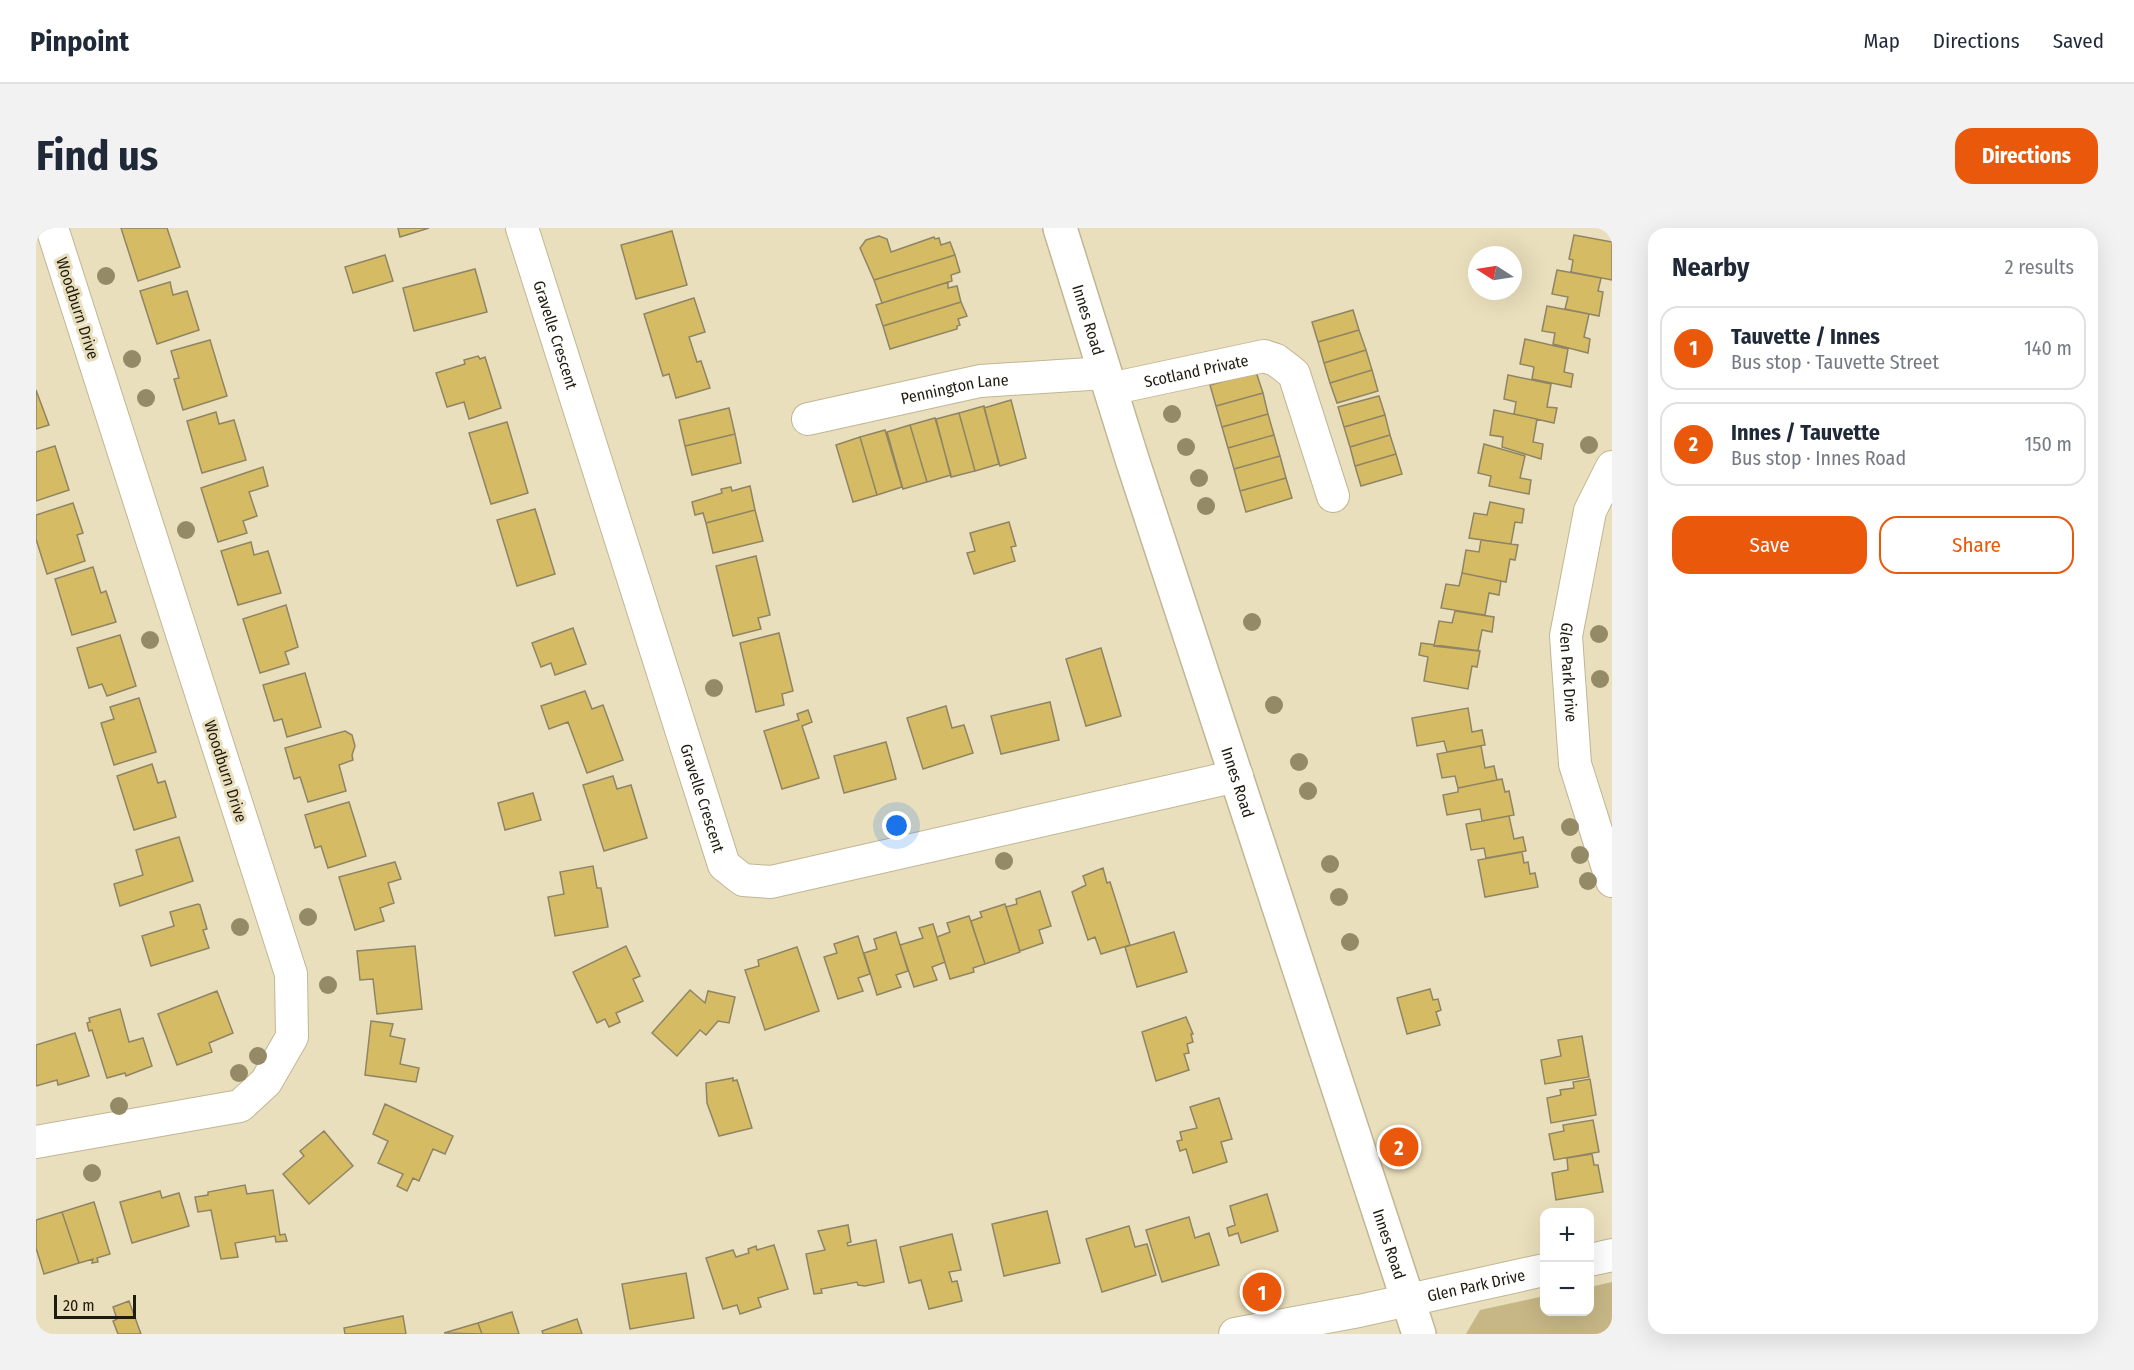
<!DOCTYPE html>
<html lang="en">
<head>
<meta charset="utf-8">
<style>
  body { margin:0; font-family:"Fira Sans Condensed",sans-serif; background:#f2f2f3; color:#1f2937 }
  .controls { position:absolute; right:18px; bottom:18px; display:grid; overflow:hidden; border-radius:12px; box-shadow:0 6px 24px #0002 }
  .controls button { width:54px; height:54px; display:grid; place-items:center; padding:0; border:0; border-bottom:2px solid #e0e1e3; background:#fff; color:#1f2937; font:30px sans-serif }
  .compass { position:absolute; left:1432px; top:18px; width:54px; height:54px; border-radius:50%; background:#fff; box-shadow:0 6px 24px #0002; rotate:282deg }
  .scale { position:absolute; left:18px; bottom:15px; width:82px; box-sizing:border-box; padding-left:6px; border:3px solid #1f1b0e; border-top:0; font-size:16px; line-height:21px; white-space:nowrap; color:#1f1b0e; -webkit-text-stroke:4px #eadfbc; paint-order:stroke }
  .you { position:absolute; left:861px; top:598px; width:21px; height:21px; margin:-15px; border:4px solid #fff; border-radius:50%; background:#1a73e8; box-shadow:0 0 0 9px #1a73e833 }
  .badge { display:grid; place-items:center; width:39px; height:39px; border-radius:50%; background:#ea580c; color:#fff; font-size:20px; font-weight:700 }
  .pin { position:absolute; translate:-50% -50%; border:3px solid #fff; box-shadow:0 2px 6px #0006 }
  .list { margin:0; padding:0; list-style:none }
  h2 { display:flex; justify-content:space-between; align-items:center; height:78px; margin:0; padding:0 24px; font-size:26px }
  h2 small { font-size:20px; font-weight:400; color:#747a83 }
  .list li { display:grid; grid-template-columns:39px 1fr auto; gap:18px; align-items:center; box-sizing:border-box; height:84px; margin:0 12px 12px; padding:0 12px; border:2px solid #e0e1e3; border-radius:18px }
  .list b { display:block; font-size:22px; white-space:nowrap }
  .list p { margin:0; font-size:20px; white-space:nowrap; color:#747a83 }
  .list em { font-size:20px; font-style:normal; color:#747a83 }
  .actions { display:flex; gap:12px; padding:18px 24px }
  .actions a { flex:1; padding:14px 0; border:2px solid #ea580c; border-radius:18px; text-align:center; font-size:21px; color:#ea580c }
  .actions .main { background:#ea580c; color:#fff }
  .map { position:relative; flex:none; width:1576px; height:1106px; overflow:hidden; border-radius:18px }
  header { display:flex; align-items:center; gap:36px; box-sizing:border-box; height:84px; padding:0 30px; background:#fff; border-bottom:2px solid #e0e1e3 }
  header strong { font-size:28px }
  nav { display:flex; gap:33px; margin-inline-start:auto; font-size:21px }
  .intro { display:flex; align-items:center; justify-content:space-between; box-sizing:border-box; height:144px; padding:0 36px }
  h1 { margin:0; font-size:42px }
  .button { padding:15px 27px; border-radius:18px; background:#ea580c; color:#fff; font-size:21px; font-weight:700 }
  main { display:flex; gap:36px; padding:0 36px }
  aside { flex:1; background:#fff; border-radius:18px; box-shadow:0 6px 24px #0002 }
  .map>svg:first-child { display:block }
  .green { fill:#c7b786 }
  .building { fill:#d6bb65; stroke:#8f8564; stroke-width:1.5 }
  .lines { fill:none; stroke-linecap:round; stroke-linejoin:round }
  .minor-casing { stroke:#c1b694; stroke-width:34 }
  .tertiary-casing { stroke:#c1b694; stroke-width:36 }
  .minor { stroke:#fff; stroke-width:32 }
  .tertiary { stroke:#fff; stroke-width:33 }
  .tree { fill:#958a66 }
  .labels { text-anchor:middle; stroke-width:6; stroke-linejoin:round; paint-order:stroke }
  .street-label { font-size:16px; fill:#1f1b0e; stroke:#eadfbc }
</style>
</head>
<body>
<header>
<strong>Pinpoint</strong>
<nav><a>Map</a><a>Directions</a><a>Saved</a></nav>
</header>
<div class="intro"><h1>Find us</h1><a class="button">Directions</a></div>
<main>
<div class="map">
<svg width="1576" height="1106" viewBox="0 0 1576 1106">
  <rect width="100%" height="100%" fill="#eadfbc"/>
  <path class="green" d="M 1576,1054 L 1576,1106 L 1430,1106 L 1444,1082 L 1508,1068 L 1508,1084 L 1554,1084 L 1554,1059 Z"/>
  <path class="building" d="M 85,0 L 131,0 L 144,39 L 102,53 Z
    M 362,0 L 393,0 L 364,9 Z
    M 636,3 L 651,57 L 600,71 L 585,17 Z
    M 1538,7 L 1576,14 L 1576,52 L 1535,44 L 1537,32 L 1533,31 Z
    M 843,8 L 851,11 L 855,24 L 898,9 L 899,11 L 903,10 L 905,17 L 914,14 L 919,27 L 838,52 L 824,20 L 830,12 Z
    M 349,27 L 357,53 L 317,65 L 309,39 Z
    M 919,27 L 924,44 L 915,47 L 916,53 L 846,75 L 838,52 Z
    M 439,41 L 451,84 L 378,103 L 367,60 Z
    M 1521,42 L 1565,50 L 1562,63 L 1567,64 L 1563,88 L 1529,81 L 1532,69 L 1516,66 Z
    M 134,54 L 137,67 L 151,63 L 163,102 L 121,116 L 104,63 Z
    M 912,54 L 912,60 L 921,58 L 925,74 L 847,98 L 840,77 Z
    M 658,70 L 669,104 L 653,109 L 661,134 L 665,133 L 674,160 L 640,170 L 633,146 L 627,148 L 608,86 Z
    M 925,74 L 931,88 L 922,91 L 924,97 L 921,98 L 921,101 L 854,121 L 847,98 Z
    M 1511,78 L 1553,86 L 1548,109 L 1554,111 L 1552,125 L 1517,116 L 1519,105 L 1506,103 Z
    M 1317,82 L 1323,102 L 1282,114 L 1276,94 Z
    M 1323,102 L 1330,122 L 1288,135 L 1282,114 Z
    M 1489,111 L 1532,121 L 1528,144 L 1537,146 L 1535,159 L 1496,151 L 1498,139 L 1484,136 Z
    M 174,112 L 191,168 L 147,182 L 138,151 L 143,150 L 135,123 Z
    M 1330,122 L 1336,142 L 1294,155 L 1288,135 Z
    M 442,128 L 444,131 L 449,129 L 465,180 L 433,191 L 428,174 L 411,179 L 400,145 L 429,136 L 428,132 Z
    M 1336,142 L 1342,163 L 1301,175 L 1294,155 Z
    M 1220,144 L 1227,165 L 1180,178 L 1174,157 Z
    M 1472,147 L 1515,156 L 1511,179 L 1521,180 L 1518,195 L 1478,186 L 1480,174 L 1468,171 Z
    M 0,162 L 13,197 L 0,201 Z
    M 1227,165 L 1232,186 L 1186,199 L 1180,178 Z
    M 1343,168 L 1349,187 L 1308,199 L 1302,179 Z
    M 975,172 L 990,230 L 964,238 L 948,180 Z
    M 948,178 L 963,236 L 939,243 L 923,185 Z
    M 693,180 L 699,206 L 649,218 L 643,192 Z
    M 1458,182 L 1501,191 L 1497,214 L 1507,216 L 1505,231 L 1466,219 L 1467,209 L 1454,207 Z
    M 180,184 L 183,196 L 198,192 L 210,232 L 166,245 L 151,193 Z
    M 923,185 L 939,243 L 915,249 L 900,191 Z
    M 1232,186 L 1238,207 L 1192,220 L 1186,199 Z
    M 1349,187 L 1354,207 L 1314,219 L 1308,199 Z
    M 899,190 L 915,247 L 891,254 L 874,197 Z
    M 471,194 L 492,265 L 455,276 L 433,205 Z
    M 874,197 L 891,254 L 867,261 L 851,204 Z
    M 849,202 L 866,259 L 841,267 L 824,209 Z
    M 699,206 L 705,235 L 656,247 L 649,218 Z
    M 1238,207 L 1244,228 L 1198,241 L 1192,220 Z
    M 1354,207 L 1360,226 L 1319,238 L 1314,219 Z
    M 824,209 L 841,267 L 817,274 L 800,217 Z
    M 1448,216 L 1489,228 L 1484,250 L 1495,252 L 1493,266 L 1453,258 L 1455,248 L 1442,245 Z
    M 19,218 L 33,262 L 0,273 L 0,224 Z
    M 1360,226 L 1366,246 L 1325,258 L 1319,238 Z
    M 1244,228 L 1250,250 L 1204,263 L 1198,241 Z
    M 227,239 L 232,258 L 213,264 L 221,288 L 207,293 L 211,305 L 182,314 L 165,260 Z
    M 1250,250 L 1256,270 L 1210,284 L 1204,263 Z
    M 714,258 L 719,282 L 670,295 L 667,285 L 659,287 L 656,274 L 686,265 L 685,261 L 695,259 L 696,263 Z
    M 1454,274 L 1488,281 L 1486,295 L 1479,294 L 1475,316 L 1433,310 L 1438,285 L 1451,287 Z
    M 37,275 L 47,305 L 41,307 L 49,333 L 11,346 L 0,311 L 0,287 Z
    M 499,281 L 519,346 L 481,358 L 461,292 Z
    M 719,282 L 727,313 L 677,325 L 670,295 Z
    M 973,294 L 980,318 L 975,319 L 979,333 L 938,346 L 931,325 L 939,323 L 934,305 Z
    M 1445,312 L 1482,317 L 1479,332 L 1474,331 L 1470,354 L 1426,345 L 1430,322 L 1443,324 Z
    M 215,314 L 218,327 L 232,323 L 245,365 L 202,377 L 185,323 Z
    M 720,328 L 734,387 L 722,390 L 725,401 L 697,408 L 680,338 Z
    M 57,339 L 65,365 L 70,363 L 80,394 L 36,407 L 19,351 Z
    M 1426,345 L 1465,353 L 1463,367 L 1453,365 L 1449,387 L 1405,380 L 1410,356 L 1423,358 Z
    M 250,377 L 262,419 L 249,424 L 253,436 L 224,445 L 207,391 Z
    M 1419,383 L 1458,389 L 1456,404 L 1446,402 L 1442,423 L 1398,418 L 1403,393 L 1416,395 Z
    M 537,400 L 550,436 L 519,447 L 515,435 L 505,439 L 496,415 Z
    M 743,405 L 757,463 L 746,466 L 748,477 L 720,484 L 704,415 Z
    M 84,407 L 100,458 L 71,468 L 66,456 L 53,460 L 41,420 Z
    M 1385,415 L 1444,423 L 1441,439 L 1436,438 L 1432,461 L 1388,453 L 1392,429 L 1383,427 Z
    M 1065,420 L 1085,488 L 1050,498 L 1030,431 Z
    M 269,445 L 285,499 L 251,509 L 246,491 L 238,493 L 227,457 Z
    M 549,463 L 556,481 L 567,477 L 587,532 L 551,545 L 532,494 L 513,501 L 505,478 Z
    M 103,470 L 120,524 L 78,537 L 65,495 L 78,491 L 74,479 Z
    M 1014,474 L 1023,512 L 965,526 L 955,488 Z
    M 910,478 L 916,500 L 928,497 L 937,525 L 887,541 L 871,490 Z
    M 1432,480 L 1436,504 L 1446,502 L 1449,517 L 1411,524 L 1408,513 L 1381,518 L 1376,490 Z
    M 772,482 L 776,494 L 766,498 L 783,550 L 746,561 L 728,503 L 763,492 L 761,486 Z
    M 309,503 L 316,507 L 319,518 L 316,527 L 317,532 L 303,537 L 310,563 L 272,574 L 264,549 L 258,551 L 249,520 Z
    M 850,514 L 860,551 L 808,565 L 798,528 Z
    M 1445,518 L 1449,540 L 1458,538 L 1461,552 L 1422,560 L 1419,548 L 1406,550 L 1401,526 Z
    M 116,536 L 122,555 L 129,553 L 140,589 L 98,602 L 81,548 Z
    M 577,548 L 581,561 L 595,557 L 611,610 L 568,623 L 547,557 Z
    M 1466,551 L 1469,564 L 1473,563 L 1478,587 L 1446,593 L 1444,581 L 1411,587 L 1407,567 L 1422,564 L 1422,560 Z
    M 497,565 L 505,592 L 469,602 L 462,575 Z
    M 313,574 L 330,628 L 292,640 L 285,618 L 279,620 L 269,587 Z
    M 1473,588 L 1478,611 L 1487,609 L 1490,623 L 1450,630 L 1448,620 L 1435,622 L 1430,596 Z
    M 143,609 L 157,653 L 84,678 L 78,656 L 107,647 L 100,622 Z
    M 1486,624 L 1488,635 L 1492,634 L 1494,646 L 1499,645 L 1502,659 L 1449,669 L 1442,632 Z
    M 359,634 L 365,651 L 352,655 L 358,675 L 344,680 L 348,693 L 319,702 L 303,649 Z
    M 557,638 L 561,660 L 565,660 L 572,699 L 519,708 L 512,669 L 528,666 L 524,644 Z
    M 1067,640 L 1071,655 L 1074,654 L 1094,717 L 1065,726 L 1059,709 L 1052,712 L 1036,664 L 1050,657 L 1047,648 Z
    M 1004,663 L 1015,698 L 1003,702 L 1007,715 L 984,723 L 970,679 L 981,676 L 980,671 Z
    M 162,676 L 164,677 L 171,701 L 167,702 L 173,720 L 115,738 L 106,708 L 138,698 L 134,684 Z
    M 969,676 L 984,724 L 949,736 L 935,693 L 946,689 L 944,684 Z
    M 933,688 L 949,736 L 937,740 L 938,744 L 914,751 L 901,709 L 914,704 L 911,695 Z
    M 897,696 L 909,734 L 896,739 L 901,752 L 878,759 L 864,717 L 887,710 L 883,700 Z
    M 860,704 L 872,743 L 860,747 L 865,759 L 841,767 L 828,725 L 841,721 L 838,711 Z
    M 1138,704 L 1151,744 L 1101,759 L 1089,719 Z
    M 822,708 L 834,746 L 822,750 L 827,763 L 802,771 L 788,729 L 801,725 L 798,716 Z
    M 379,718 L 386,781 L 341,786 L 337,751 L 324,752 L 321,723 Z
    M 590,718 L 604,748 L 597,751 L 607,773 L 580,785 L 584,794 L 573,799 L 569,791 L 561,795 L 537,744 Z
    M 761,719 L 783,783 L 729,802 L 709,742 L 723,738 L 722,732 Z
    M 1394,761 L 1397,772 L 1402,771 L 1405,782 L 1400,784 L 1404,797 L 1371,806 L 1361,770 Z
    M 654,762 L 669,775 L 672,763 L 699,769 L 693,795 L 682,793 L 670,807 L 664,802 L 641,828 L 616,805 Z
    M 181,763 L 197,805 L 173,815 L 176,824 L 141,837 L 122,786 Z
    M 84,781 L 93,814 L 107,810 L 116,838 L 90,848 L 89,845 L 71,850 L 56,802 L 53,803 L 51,795 L 54,794 L 53,790 Z
    M 1150,789 L 1157,806 L 1155,806 L 1157,814 L 1151,816 L 1153,825 L 1148,826 L 1153,842 L 1120,853 L 1106,804 Z
    M 335,793 L 357,796 L 354,808 L 369,811 L 364,836 L 383,840 L 380,854 L 329,847 Z
    M 39,805 L 53,848 L 22,857 L 21,852 L 0,858 L 0,817 Z
    M 1546,808 L 1553,849 L 1509,856 L 1505,832 L 1525,828 L 1522,812 Z
    M 697,850 L 697,853 L 701,852 L 716,900 L 683,908 L 671,875 L 670,855 Z
    M 1554,851 L 1560,887 L 1515,895 L 1511,870 L 1525,867 L 1524,862 L 1538,860 L 1537,854 Z
    M 1183,870 L 1196,911 L 1185,914 L 1191,934 L 1157,945 L 1150,921 L 1144,923 L 1141,913 L 1146,912 L 1144,904 L 1161,900 L 1154,879 Z
    M 349,876 L 417,908 L 409,926 L 397,921 L 383,953 L 377,950 L 371,963 L 361,958 L 367,946 L 342,935 L 352,913 L 337,906 Z
    M 1557,892 L 1563,924 L 1518,932 L 1513,906 L 1528,903 L 1527,897 Z
    M 288,903 L 317,938 L 273,976 L 247,946 L 268,928 L 264,923 Z
    M 1556,926 L 1558,937 L 1562,937 L 1567,964 L 1520,972 L 1516,945 L 1532,942 L 1531,930 Z
    M 209,957 L 211,966 L 237,962 L 244,1007 L 249,1006 L 251,1013 L 240,1014 L 239,1008 L 199,1015 L 202,1029 L 185,1031 L 175,982 L 162,984 L 159,969 L 172,967 L 172,964 Z
    M 124,963 L 126,970 L 143,965 L 153,998 L 96,1015 L 84,974 Z
    M 1231,966 L 1242,1003 L 1205,1015 L 1202,1005 L 1193,1008 L 1191,1000 L 1199,997 L 1194,978 Z
    M 58,974 L 74,1026 L 61,1030 L 62,1034 L 56,1035 L 57,1031 L 43,1035 L 26,984 Z
    M 1011,983 L 1024,1035 L 968,1048 L 956,996 Z
    M 26,984 L 43,1035 L 8,1046 L 0,1020 L 0,992 Z
    M 1153,989 L 1159,1010 L 1173,1005 L 1183,1037 L 1126,1054 L 1110,1002 Z
    M 812,997 L 815,1014 L 811,1015 L 812,1018 L 840,1012 L 848,1054 L 829,1058 L 822,1057 L 821,1054 L 785,1061 L 786,1065 L 778,1066 L 770,1026 L 789,1022 L 782,1003 Z
    M 1093,998 L 1099,1019 L 1111,1016 L 1120,1047 L 1066,1064 L 1050,1011 Z
    M 916,1006 L 925,1042 L 913,1044 L 916,1054 L 921,1053 L 926,1073 L 893,1081 L 885,1052 L 873,1055 L 864,1019 Z
    M 738,1017 L 752,1061 L 722,1070 L 725,1079 L 704,1086 L 701,1077 L 687,1081 L 670,1030 L 697,1022 L 700,1029 L 713,1025 L 712,1021 L 720,1018 L 721,1022 Z
    M 650,1045 L 658,1090 L 594,1101 L 586,1056 Z
    M 93,1073 L 105,1106 L 82,1106 L 77,1093 L 81,1091 L 77,1079 Z
    M 476,1084 L 483,1106 L 446,1106 L 442,1095 Z
    M 367,1088 L 370,1106 L 309,1106 L 308,1100 Z
    M 541,1091 L 546,1106 L 507,1106 L 506,1103 Z
    M 442,1095 L 446,1106 L 408,1105 Z"/>
  <g class="lines">
    <defs>
      <g id="minor">
        <path id="s1" d="M 486,0 L 688,637 L 707,652 L 735,654 L 1201,548"/>
        <path id="s2" d="M 1074,161 L 1228,128 L 1240,132 L 1258,146 L 1297,268"/>
        <path id="s3" d="M 772,191 L 944,153 L 1069,145"/>
        <path id="s4" d="M 1576,239 L 1554,283 L 1530,408 L 1539,536 L 1576,653"/>
        <path d="M 0,914 L 204,878 L 230,854 L 256,809 L 255,746 L 16,0"/>
        <path d="M 1554,1032 L 1576,1027"/>
        <path id="s5" d="M 1199,1106 L 1323,1083 L 1508,1042"/>
      </g>
      <g id="tertiary">
        <path id="s6" d="M 1024,0 L 1096,231 L 1383,1106"/>
      </g>
    </defs>
    <use href="#minor" class="minor-casing"/>
    <use href="#tertiary" class="tertiary-casing"/>
    <use href="#minor" class="minor"/>
    <use href="#tertiary" class="tertiary"/>
  </g>
  <g class="tree">
    <circle cx="70" cy="48" r="9"/>
    <circle cx="96" cy="131" r="9"/>
    <circle cx="110" cy="170" r="9"/>
    <circle cx="1136" cy="186" r="9"/>
    <circle cx="1553" cy="217" r="9"/>
    <circle cx="1150" cy="219" r="9"/>
    <circle cx="1163" cy="250" r="9"/>
    <circle cx="1170" cy="278" r="9"/>
    <circle cx="150" cy="302" r="9"/>
    <circle cx="1216" cy="394" r="9"/>
    <circle cx="1563" cy="406" r="9"/>
    <circle cx="114" cy="412" r="9"/>
    <circle cx="1564" cy="451" r="9"/>
    <circle cx="678" cy="460" r="9"/>
    <circle cx="1238" cy="477" r="9"/>
    <circle cx="1263" cy="534" r="9"/>
    <circle cx="1272" cy="563" r="9"/>
    <circle cx="1534" cy="599" r="9"/>
    <circle cx="1544" cy="627" r="9"/>
    <circle cx="968" cy="633" r="9"/>
    <circle cx="1294" cy="636" r="9"/>
    <circle cx="1552" cy="653" r="9"/>
    <circle cx="1303" cy="669" r="9"/>
    <circle cx="272" cy="689" r="9"/>
    <circle cx="204" cy="699" r="9"/>
    <circle cx="1314" cy="714" r="9"/>
    <circle cx="292" cy="757" r="9"/>
    <circle cx="222" cy="828" r="9"/>
    <circle cx="203" cy="845" r="9"/>
    <circle cx="83" cy="878" r="9"/>
    <circle cx="56" cy="945" r="9"/>
  </g>
  <g class="labels">
    <g class="street-label">
      <text transform="translate(42 80) rotate(72)" y="6">Woodburn Drive</text>
      <text dy="6" stroke="none"><textPath href="#s6" startOffset="96">Innes Road</textPath></text>
      <text dy="6" stroke="none"><textPath href="#s1" startOffset="112">Gravelle Crescent</textPath></text>
      <text dy="6" stroke="none"><textPath href="#s2" startOffset="88">Scotland Private</textPath></text>
      <text dy="6" stroke="none"><textPath href="#s3" startOffset="150">Pennington Lane</textPath></text>
      <text dy="6" stroke="none"><textPath href="#s4" startOffset="213">Glen Park Drive</textPath></text>
      <text transform="translate(190 543) rotate(72)" y="6">Woodburn Drive</text>
      <text dy="6" stroke="none"><textPath href="#s6" startOffset="582">Innes Road</textPath></text>
      <text dy="6" stroke="none"><textPath href="#s1" startOffset="598">Gravelle Crescent</textPath></text>
      <text dy="6" stroke="none"><textPath href="#s6" startOffset="1068">Innes Road</textPath></text>
      <text dy="6" stroke="none"><textPath href="#s5" startOffset="246">Glen Park Drive</textPath></text>
    </g>
  </g>
</svg>
<div class="controls">
<button>+</button>
<button>−</button>
</div>
<svg class="compass" viewBox="-18 -18 36 36"><path d="M0-13l5 13h-10z" fill="#e53935"/><path d="M0 13l5-13h-10z" fill="#747a83"/></svg>
<div class="scale">20 m</div>
<div class="you"></div>
<div class="pin badge" style="left:1226px;top:1064px">1</div>
<div class="pin badge" style="left:1363px;top:919px">2</div>
</div>
<aside>
<h2>Nearby<small>2 results</small></h2>
<ul class="list">
<li><span class="badge">1</span><div><b>Tauvette / Innes</b><p>Bus stop · Tauvette Street</p></div><em>140 m</em></li>
<li><span class="badge">2</span><div><b>Innes / Tauvette</b><p>Bus stop · Innes Road</p></div><em>150 m</em></li>
</ul>
<div class="actions"><a class="main">Save</a><a>Share</a></div>
</aside>
</main>
</body>
</html>
